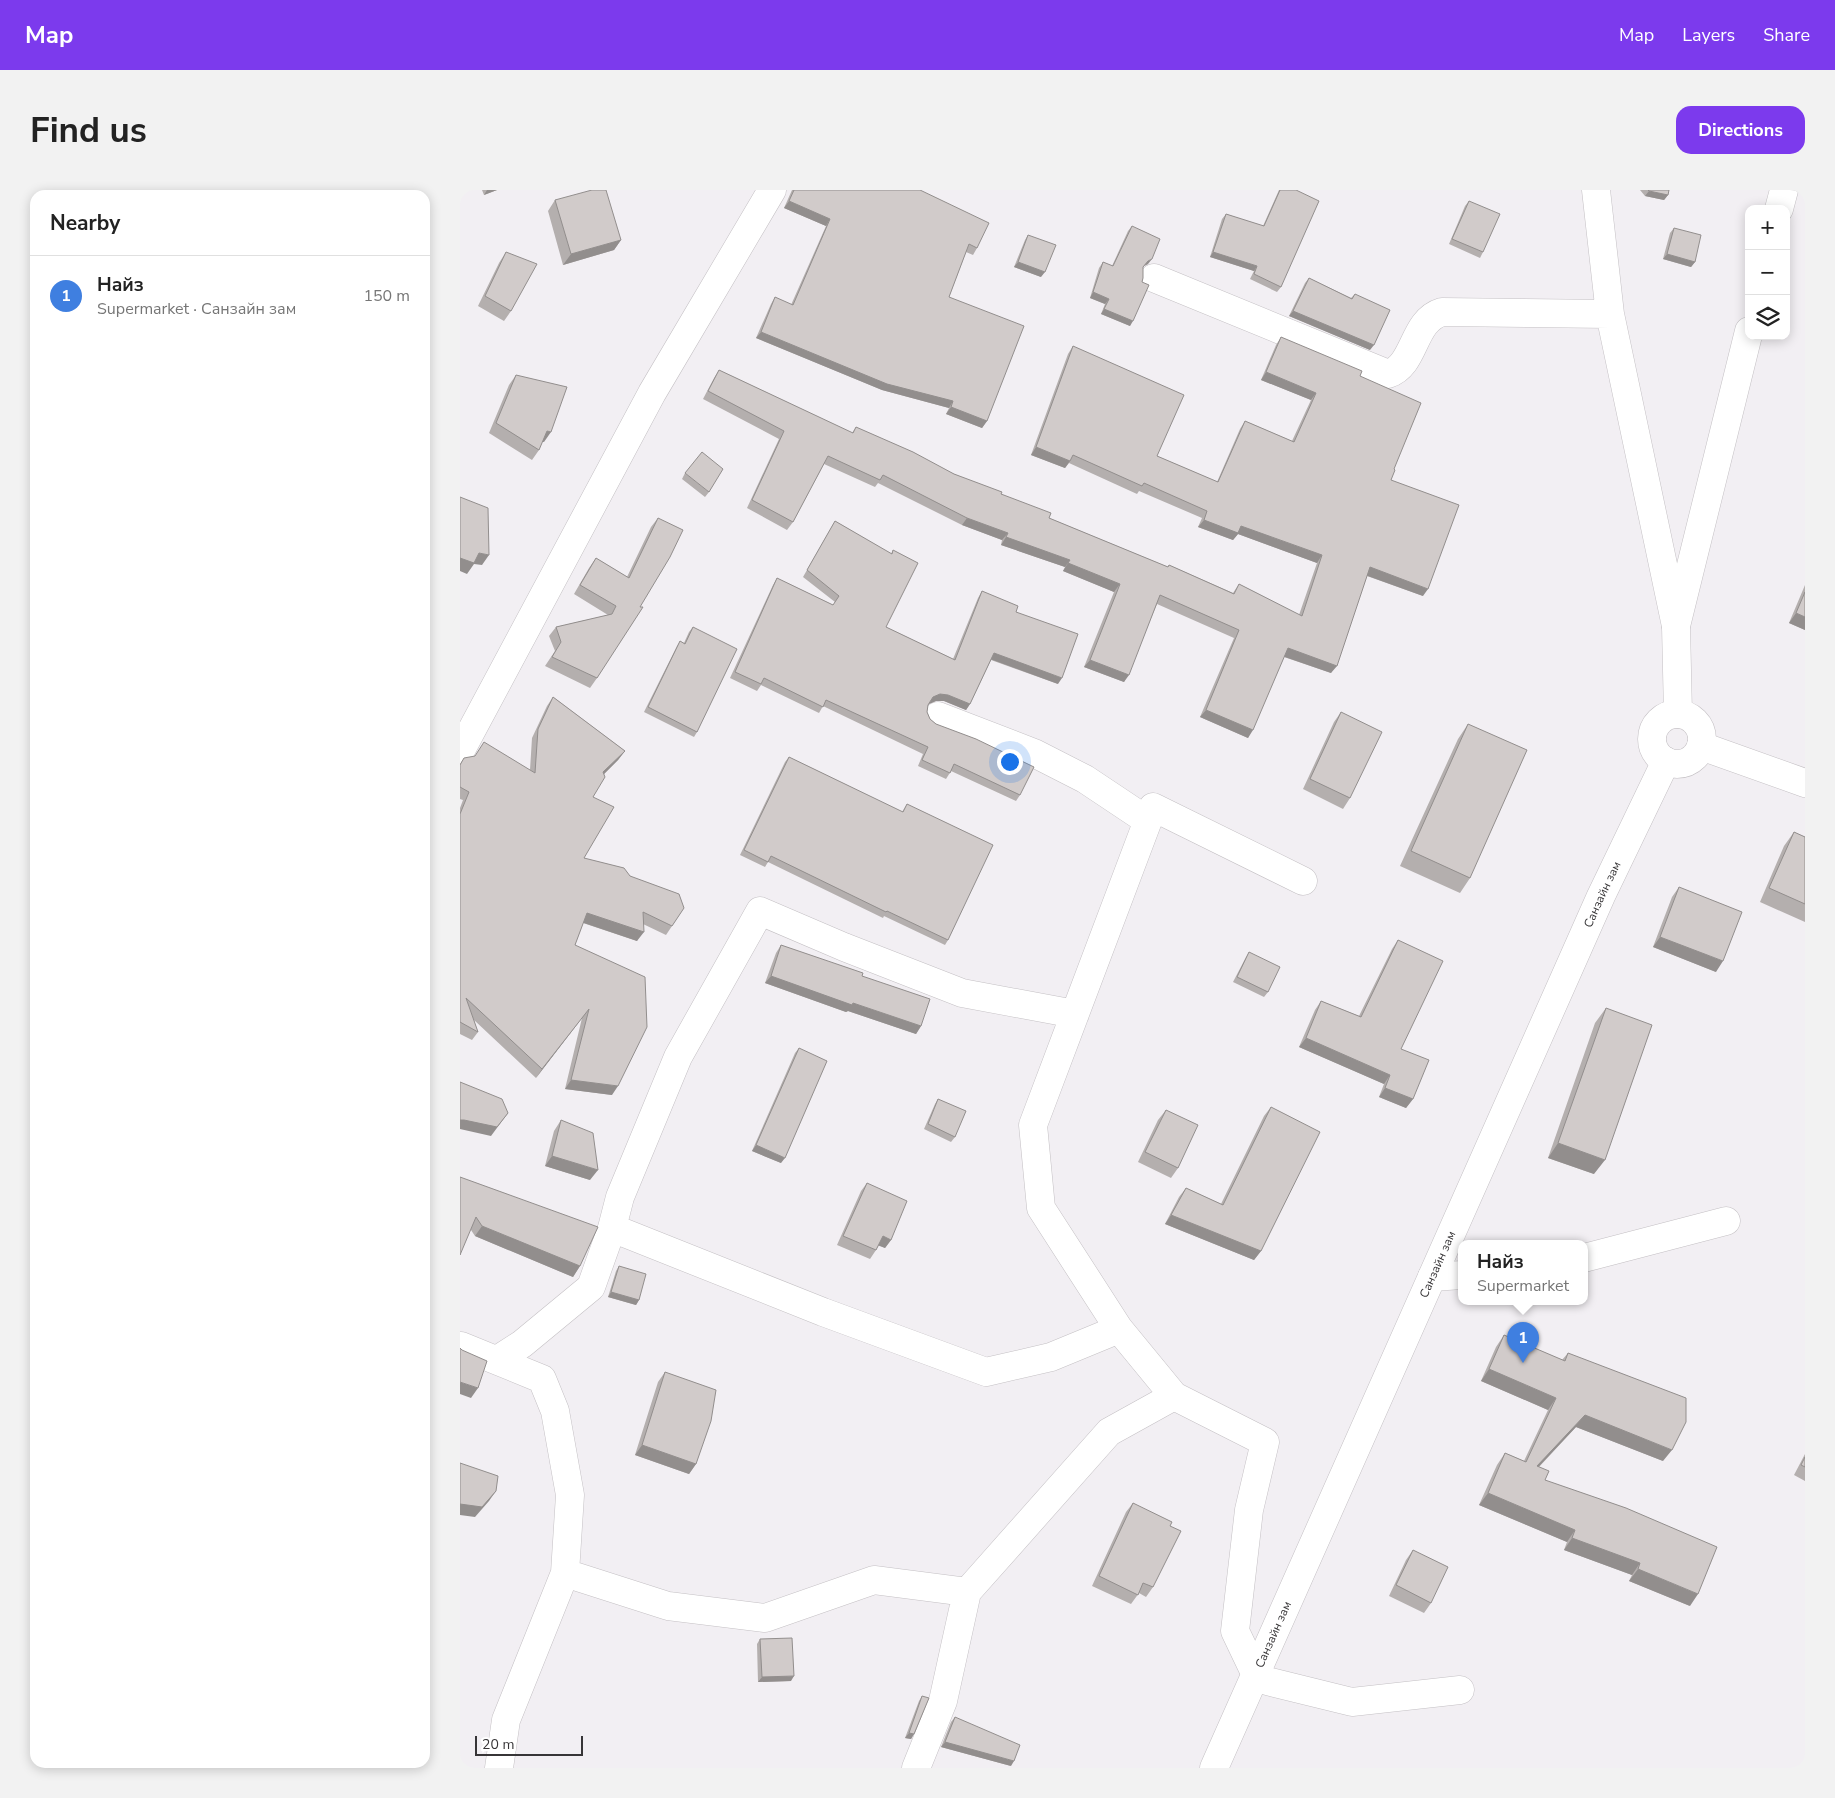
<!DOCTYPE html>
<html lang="en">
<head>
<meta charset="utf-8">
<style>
  body { margin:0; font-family:"Nunito Sans",sans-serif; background:#f2f2f2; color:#222 }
  .controls { position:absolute; right:15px; top:15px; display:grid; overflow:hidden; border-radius:10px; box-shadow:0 2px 12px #0003 }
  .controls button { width:45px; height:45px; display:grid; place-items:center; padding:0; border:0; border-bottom:1px solid #e0e0e0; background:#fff; color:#222; font:25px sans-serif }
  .scale { position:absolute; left:15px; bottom:12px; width:108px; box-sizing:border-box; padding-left:5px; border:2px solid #373537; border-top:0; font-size:14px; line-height:18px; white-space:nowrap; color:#373537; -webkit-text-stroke:4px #fff; paint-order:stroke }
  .you { position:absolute; left:549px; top:571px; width:18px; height:18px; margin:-12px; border:4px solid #fff; border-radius:50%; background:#1a73e8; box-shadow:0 0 0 8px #1a73e833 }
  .badge { display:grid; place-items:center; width:32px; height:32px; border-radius:50%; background:#7c3aed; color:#fff; font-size:16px; font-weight:700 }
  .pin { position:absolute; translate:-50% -41px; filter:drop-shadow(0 1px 2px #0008) }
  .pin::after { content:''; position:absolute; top:26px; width:18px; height:15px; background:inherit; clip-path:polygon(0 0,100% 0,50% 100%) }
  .popup { position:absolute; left:998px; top:1050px; width:130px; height:65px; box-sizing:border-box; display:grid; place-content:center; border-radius:10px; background:#fff; filter:drop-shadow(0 1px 4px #0005); font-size:16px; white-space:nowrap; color:#767676 }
  .popup b { font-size:19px; color:#222 }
  .popup::after { content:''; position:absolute; left:50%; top:100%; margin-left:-10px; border:10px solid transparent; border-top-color:#fff }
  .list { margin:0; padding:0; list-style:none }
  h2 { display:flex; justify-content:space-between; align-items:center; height:65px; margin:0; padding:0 20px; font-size:21px }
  h2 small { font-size:16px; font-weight:400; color:#767676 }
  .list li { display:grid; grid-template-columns:32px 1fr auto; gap:15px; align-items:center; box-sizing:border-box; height:80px; padding:0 20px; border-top:1px solid #e0e0e0 }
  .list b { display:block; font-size:19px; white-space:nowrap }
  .list p { margin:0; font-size:16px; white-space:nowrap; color:#767676 }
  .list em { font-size:16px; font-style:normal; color:#767676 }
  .icon { flex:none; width:28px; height:28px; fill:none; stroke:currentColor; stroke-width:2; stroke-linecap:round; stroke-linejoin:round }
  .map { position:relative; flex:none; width:1345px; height:1578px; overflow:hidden; border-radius:15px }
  header { display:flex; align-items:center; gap:30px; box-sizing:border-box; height:70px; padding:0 25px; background:#7c3aed; color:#fff }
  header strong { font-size:24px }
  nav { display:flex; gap:28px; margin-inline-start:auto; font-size:18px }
  .intro { display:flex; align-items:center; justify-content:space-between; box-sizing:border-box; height:120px; padding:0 30px }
  h1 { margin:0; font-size:35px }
  .button { padding:12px 22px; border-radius:15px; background:#7c3aed; color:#fff; font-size:18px; font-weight:700 }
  main { display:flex; gap:30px; padding:0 30px }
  aside { flex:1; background:#fff; border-radius:15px; box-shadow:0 2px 12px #0003 }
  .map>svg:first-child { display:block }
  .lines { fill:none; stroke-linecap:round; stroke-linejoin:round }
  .minor-casing { stroke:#c4c0c4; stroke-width:29 }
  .secondary-casing { stroke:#c4c0c4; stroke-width:29 }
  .minor { stroke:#fff; stroke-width:28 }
  .secondary { stroke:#fff; stroke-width:28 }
  .wall { fill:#b4afae }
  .shaded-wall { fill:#928e8d }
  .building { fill:#d1cbca; stroke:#928e8d }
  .labels { text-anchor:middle; stroke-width:4.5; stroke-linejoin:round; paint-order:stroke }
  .street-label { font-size:12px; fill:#373537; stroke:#fff }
</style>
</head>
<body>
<header>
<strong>Map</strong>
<nav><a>Map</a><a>Layers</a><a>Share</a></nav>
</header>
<div class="intro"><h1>Find us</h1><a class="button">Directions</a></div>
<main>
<aside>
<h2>Nearby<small></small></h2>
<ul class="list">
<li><span class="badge" style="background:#3f7fe0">1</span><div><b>Найз</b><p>Supermarket · Санзайн зам</p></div><em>150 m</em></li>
</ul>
</aside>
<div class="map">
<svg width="1345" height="1578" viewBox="0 0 1345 1578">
  <rect width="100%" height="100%" fill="#f2eff3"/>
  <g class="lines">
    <defs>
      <path id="minor" d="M 1136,0 L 1150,124 L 1216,436
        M 694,88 L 928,184 C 956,175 952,131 982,122 L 1150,124
        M 478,526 L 574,563 L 625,589 L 688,631
        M 0,562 L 192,203 L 312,0
        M 843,691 L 693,617 L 573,935 L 581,1018 L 659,1139 L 714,1206 L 805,1252 L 789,1320 L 775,1441 L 796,1485 L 807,1491 L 892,1512 L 1000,1500
        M 152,1038 L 363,1122 L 526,1182 L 591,1167 L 659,1139
        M 1124,1068 L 1266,1031
        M 972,1087 L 1002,1085
        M 1,1156 L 82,1189 L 95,1221 L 110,1305 L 105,1383
        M 37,1170 L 62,1154 L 131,1097 L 152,1038 L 160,1007 L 218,867 L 300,721 L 384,757 L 502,803 L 615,824
        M 39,1578 L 46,1530 L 105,1383 L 208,1416 L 305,1428 L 414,1390 L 507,1402
        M 456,1578 L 483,1511 L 507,1402 L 649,1242 L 714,1206"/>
      <g id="secondary">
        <path d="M 1319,19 L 1324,0"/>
        <path d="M 1218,524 L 1216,436 L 1289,141"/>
        <circle cx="1217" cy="549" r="25"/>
        <path d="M 1241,556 L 1345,593"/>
        <path id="s1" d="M 754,1578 L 1141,706 L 1206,571"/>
      </g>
    </defs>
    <use href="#minor" class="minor-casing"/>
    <use href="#secondary" class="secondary-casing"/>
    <use href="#minor" class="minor"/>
    <use href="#secondary" class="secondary"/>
  </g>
  <path class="wall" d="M 22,0 L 37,0 L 24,5 Z
    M 332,0 L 460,0 L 517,58 L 513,65 L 506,62 L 489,107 L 527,231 L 522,238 L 486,224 L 489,218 L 422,200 L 296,148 L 311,114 L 315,107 L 331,115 L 366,36 L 324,18 Z
    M 819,0 L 836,0 L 821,97 L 817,102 L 790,89 L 794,81 L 750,67 L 762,29 L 766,24 L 803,36 Z
    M 1180,0 L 1209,0 L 1208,5 L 1204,10 L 1185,6 Z
    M 95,10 L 161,50 L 154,60 L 103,75 L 88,21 Z
    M 1009,11 L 1023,62 L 1020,68 L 989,54 L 1005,16 Z
    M 672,36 L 688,74 L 684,76 L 683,77 L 682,92 L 670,136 L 641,124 L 645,114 L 630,108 L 639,78 L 643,72 L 652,76 L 668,41 Z
    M 1214,38 L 1235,72 L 1231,77 L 1203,69 L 1210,43 Z
    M 568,45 L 581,87 L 554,77 L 565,50 Z
    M 46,62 L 51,121 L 44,131 L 18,116 L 39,73 Z
    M 849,88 L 891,108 L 895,104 L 910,160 L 829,126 L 845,93 Z
    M 821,147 L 900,186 L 934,279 L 931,290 L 963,406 L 907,386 L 871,483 L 824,467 L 788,548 L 740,527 L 774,448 L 697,414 L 664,492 L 624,477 L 654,402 L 603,381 L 605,377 L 541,355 L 542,350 L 502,335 L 418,293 L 415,297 L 364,274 L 333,332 L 327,340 L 287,318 L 319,249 L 243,209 L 254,188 L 259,180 L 392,243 L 396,237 L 494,284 L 541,304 L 589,328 L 708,377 L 709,375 L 773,403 L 779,394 L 839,425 L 857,373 L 778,344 L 773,350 L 738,337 L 742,328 L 679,301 L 677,304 L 609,273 L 605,278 L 571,265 L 608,164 L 613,156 L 697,266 L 757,292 L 780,239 L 785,231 L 832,251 L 851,210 L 801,190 L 816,155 Z
    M 56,185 L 84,252 L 82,252 L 79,260 L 72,270 L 29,243 L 49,195 Z
    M 225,283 L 249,302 L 245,307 L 222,289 Z
    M 198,328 L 137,488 L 130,498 L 85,476 L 95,461 L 89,446 L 96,437 L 148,425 L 114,404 L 129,378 L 136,368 L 167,387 L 191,337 Z
    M 375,331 L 431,364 L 433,360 L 426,437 L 493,469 L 518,408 L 522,401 L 556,422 L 598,494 L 531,470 L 510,514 L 506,520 L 484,511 L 476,511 L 469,514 L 468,515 L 467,522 L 470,529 L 560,605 L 556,611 L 491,581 L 486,589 L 458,576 L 463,564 L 363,516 L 359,523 L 301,495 L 297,501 L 270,488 L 313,395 L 317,388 L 373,415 L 375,412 L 343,387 Z
    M 1345,395 L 1345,440 L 1329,433 Z
    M 233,437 L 237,542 L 234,547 L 184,522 L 217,456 L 220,451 L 224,453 L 229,442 Z
    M 93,507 L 165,561 L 158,570 L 144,584 L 133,607 L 124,668 L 170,686 L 212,736 L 206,745 L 183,734 L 177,751 L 123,733 L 115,755 L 152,905 L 105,899 L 122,828 L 76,888 L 14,830 L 18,842 L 12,850 L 0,844 L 0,618 L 3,610 L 0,609 L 0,574 L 4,568 L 70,580 L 72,548 L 87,516 Z
    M 881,522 L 890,608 L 883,619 L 843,599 L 874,532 Z
    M 1008,534 L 1010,688 L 1000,703 L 940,676 L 998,549 Z
    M 329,567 L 442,622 L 447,614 L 488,750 L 485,755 L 424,726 L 423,728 L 308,672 L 305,677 L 280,665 L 325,572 Z
    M 1334,642 L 1345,647 L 1345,732 L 1300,712 L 1324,656 Z
    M 1219,697 L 1256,782 L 1193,757 L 1212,707 Z
    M 938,750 L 941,859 L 953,909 L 946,918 L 919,907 L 924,894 L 839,857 L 855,820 L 861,811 L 899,826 L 932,759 Z
    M 321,755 L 402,786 L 461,836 L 456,844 L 388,821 L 386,822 L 305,793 L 316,763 Z
    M 789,762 L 808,802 L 804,807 L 773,792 L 786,767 Z
    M 1146,818 L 1134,984 L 1088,968 L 1135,833 Z
    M 339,858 L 321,973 L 292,961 L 335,863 Z
    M 478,909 L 495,947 L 491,952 L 464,939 L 475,914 Z
    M 811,917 L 801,1061 L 794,1070 L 705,1034 L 719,1007 L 726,998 L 761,1014 L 804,926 Z
    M 706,920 L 718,978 L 711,988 L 678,972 L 698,930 Z
    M 101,930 L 130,990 L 85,976 L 94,941 Z
    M 0,987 L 120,1076 L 113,1087 L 15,1046 L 11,1040 Z
    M 407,993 L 431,1050 L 425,1058 L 419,1055 L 416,1060 L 410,1069 L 377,1055 L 401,1001 Z
    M 159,1076 L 179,1110 L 176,1115 L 148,1107 L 156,1081 Z
    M 1044,1145 L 1102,1170 L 1108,1163 L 1203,1271 L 1116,1237 L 1079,1277 L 1085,1290 L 1230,1416 L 1169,1391 L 1172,1385 L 1104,1360 L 1107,1352 L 1019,1315 L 1037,1275 L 1045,1263 L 1064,1271 L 1088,1220 L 1021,1191 L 1036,1157 Z
    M 205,1182 L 236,1274 L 229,1284 L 175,1265 L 198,1192 Z
    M 1345,1264 L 1345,1291 L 1334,1285 Z
    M 673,1313 L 710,1336 L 693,1397 L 686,1407 L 679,1403 L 671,1414 L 632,1396 L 666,1322 Z
    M 953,1360 L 971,1413 L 964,1423 L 929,1406 L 946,1370 Z
    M 300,1449 L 331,1491 L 298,1492 L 297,1454 Z
    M 462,1506 L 454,1544 L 451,1549 L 445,1548 L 459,1511 Z
    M 495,1527 L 551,1576 L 481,1557 L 491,1532 Z"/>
  <path class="shaded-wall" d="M 27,0 L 37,0 L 24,5 Z
    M 1189,1 L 1208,5 L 1204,10 L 1185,6 Z
    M 329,11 L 370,29 L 366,36 L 324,18 Z
    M 161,50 L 154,60 L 103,75 L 111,64 Z
    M 753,62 L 797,76 L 794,81 L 750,67 Z
    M 1207,64 L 1235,72 L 1231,77 L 1203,69 Z
    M 692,69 L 688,74 L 684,76 L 688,71 Z
    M 558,72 L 585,82 L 581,87 L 554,77 Z
    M 633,102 L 649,109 L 645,114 L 630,108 Z
    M 644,119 L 673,131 L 670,136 L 641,124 Z
    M 833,121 L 914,155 L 910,160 L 829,126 Z
    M 301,142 L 493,211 L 489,218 L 422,200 L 296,148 Z
    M 806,182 L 856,203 L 851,210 L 801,190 Z
    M 491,217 L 527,231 L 522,238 L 486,224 Z
    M 87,241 L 91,242 L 84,252 L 80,251 Z
    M 576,257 L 610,271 L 605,278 L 571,265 Z
    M 507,328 L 548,343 L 542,350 L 502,335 Z
    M 744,330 L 781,336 L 862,365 L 857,373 L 778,344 L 773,350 L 738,337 Z
    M 546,347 L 610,370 L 605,377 L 541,355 Z
    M 19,363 L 29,365 L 22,375 L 14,374 L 7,384 L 0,381 L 0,368 Z
    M 608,373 L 660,394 L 654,402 L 603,381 Z
    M 910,377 L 968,399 L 963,406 L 905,385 Z
    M 1336,423 L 1345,427 L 1345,440 L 1329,433 Z
    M 828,458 L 877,476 L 871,483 L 822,466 Z
    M 534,463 L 602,488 L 598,494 L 530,469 Z
    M 630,470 L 669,485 L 664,492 L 624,477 Z
    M 480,504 L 488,505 L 510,514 L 506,520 L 484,511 L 476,511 L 469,514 L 473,507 Z
    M 746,520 L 793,540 L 788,548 L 740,527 Z
    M 165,561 L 158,570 L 137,591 L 143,582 Z
    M 127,723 L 184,742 L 177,751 L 121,732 Z
    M 1200,747 L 1263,771 L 1256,782 L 1193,757 Z
    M 311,786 L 393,813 L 461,836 L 456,844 L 388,821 L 386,822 L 305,793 Z
    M 129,819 L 122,828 L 76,888 L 82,879 Z
    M 846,848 L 930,885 L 924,894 L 839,857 Z
    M 111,890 L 158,896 L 152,905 L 105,899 Z
    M 925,898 L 953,909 L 946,918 L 919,907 Z
    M 48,923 L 31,946 L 0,939 L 0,930 Z
    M 1098,953 L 1145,970 L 1134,984 L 1088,968 Z
    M 296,955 L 325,968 L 321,973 L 292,961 Z
    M 92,966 L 138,980 L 130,990 L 85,976 Z
    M 711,1025 L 801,1061 L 794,1070 L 705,1034 Z
    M 22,1036 L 120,1076 L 113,1087 L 15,1046 Z
    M 423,1046 L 431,1050 L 425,1058 L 417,1055 Z
    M 151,1102 L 179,1110 L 176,1115 L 148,1107 Z
    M 1029,1179 L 1096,1208 L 1088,1220 L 1021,1191 Z
    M 0,1192 L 18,1198 L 11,1208 L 0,1204 Z
    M 1125,1225 L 1212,1260 L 1203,1271 L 1116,1237 L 1068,1288 L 1077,1276 Z
    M 182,1255 L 236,1274 L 229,1284 L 175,1265 Z
    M 36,1301 L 29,1311 L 15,1327 L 0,1325 L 0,1314 Z
    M 1028,1303 L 1115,1340 L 1107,1352 L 1019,1315 Z
    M 1112,1348 L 1180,1373 L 1172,1385 L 1104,1360 Z
    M 1178,1379 L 1238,1404 L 1230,1416 L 1169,1391 Z
    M 334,1486 L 331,1491 L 298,1492 L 302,1487 Z
    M 449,1543 L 454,1544 L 451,1549 L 445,1548 Z
    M 485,1552 L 554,1571 L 551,1576 L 481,1557 Z"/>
  <path class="building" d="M 132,0 L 146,0 L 161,50 L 111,64 L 95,10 Z
    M 334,0 L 460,0 L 529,33 L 517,58 L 509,54 L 489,107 L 564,136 L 527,231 L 491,217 L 493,211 L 427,194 L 301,142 L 315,107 L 333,115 L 370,29 L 329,11 Z
    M 820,0 L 836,0 L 859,11 L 821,97 L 794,84 L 797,76 L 753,62 L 766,24 L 804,36 Z
    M 1188,0 L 1209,0 L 1208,5 L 1189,1 Z
    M 1009,11 L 1040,24 L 1023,62 L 992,49 Z
    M 672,36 L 700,49 L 692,69 L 688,71 L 683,77 L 683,88 L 682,92 L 689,95 L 673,131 L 644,119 L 649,109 L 633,102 L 643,72 L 653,76 Z
    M 1214,38 L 1241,45 L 1235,72 L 1207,64 Z
    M 568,45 L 596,55 L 585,82 L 558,72 Z
    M 46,62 L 77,74 L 51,121 L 25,106 Z
    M 849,88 L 892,109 L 895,104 L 930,120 L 914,155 L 833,121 Z
    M 821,147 L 902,181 L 900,186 L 961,213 L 934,279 L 935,280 L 931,290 L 999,315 L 968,399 L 910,377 L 877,476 L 828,458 L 793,540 L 746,520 L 779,440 L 700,405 L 669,485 L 630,470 L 660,394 L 608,373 L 610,370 L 546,347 L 548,343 L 507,328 L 423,285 L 420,290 L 368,266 L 333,332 L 292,310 L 324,241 L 248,201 L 259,180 L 393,243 L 396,237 L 453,262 L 494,284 L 542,302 L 541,304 L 591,323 L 589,328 L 708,377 L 709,375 L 774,404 L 779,394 L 842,426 L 862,365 L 781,336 L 778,343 L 744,330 L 747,321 L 684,293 L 682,296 L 613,265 L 610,271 L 576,257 L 613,156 L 724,205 L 697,266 L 758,292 L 785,231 L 834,252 L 856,203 L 806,182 Z
    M 56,185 L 107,197 L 91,242 L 87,241 L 79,260 L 36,233 Z
    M 242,262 L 263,279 L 249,302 L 225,283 Z
    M 0,307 L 28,318 L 29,365 L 19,363 L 14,373 L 0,368 Z
    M 198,328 L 223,340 L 210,367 L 180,417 L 183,417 L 137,488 L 92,467 L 101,452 L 96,437 L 152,424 L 156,416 L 120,395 L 136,368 L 169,388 Z
    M 375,331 L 432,364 L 433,360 L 458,373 L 426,437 L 495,470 L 522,401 L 558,416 L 556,422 L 618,444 L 602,488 L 534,463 L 510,514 L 488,505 L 480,504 L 473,507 L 468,515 L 467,522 L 470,529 L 476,534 L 516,549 L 574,577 L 560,605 L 494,574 L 490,583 L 462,570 L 468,557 L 366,510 L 363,517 L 304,488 L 301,494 L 275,482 L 317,388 L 373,415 L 379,406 L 347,380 Z
    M 1345,402 L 1345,427 L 1336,423 Z
    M 233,437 L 277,459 L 237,542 L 188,517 L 220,451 L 225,454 Z
    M 93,507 L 165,561 L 143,582 L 145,587 L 133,607 L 154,617 L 124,668 L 164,678 L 170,686 L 219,704 L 224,718 L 212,736 L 183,722 L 184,742 L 127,723 L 115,755 L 185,787 L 187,837 L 158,896 L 111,890 L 129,819 L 82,879 L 6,808 L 18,842 L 0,832 L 0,624 L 9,602 L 0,597 L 0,575 L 4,568 L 15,566 L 24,552 L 75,583 L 78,539 Z
    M 881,522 L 922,542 L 890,608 L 850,589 Z
    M 1008,534 L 1067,560 L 1010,688 L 951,661 Z
    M 329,567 L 443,622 L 447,614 L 533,655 L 488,750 L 427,721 L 426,722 L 311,666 L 308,672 L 284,660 Z
    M 1334,642 L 1345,647 L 1345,714 L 1309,698 Z
    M 1219,697 L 1282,722 L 1263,771 L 1200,747 Z
    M 938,750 L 983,771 L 941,859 L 969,870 L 953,909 L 925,898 L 930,885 L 846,848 L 861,811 L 901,827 Z
    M 321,755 L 403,783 L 402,786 L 470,809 L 461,836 L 393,813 L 392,815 L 311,786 Z
    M 789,762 L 820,777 L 808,802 L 777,787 Z
    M 1146,818 L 1192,835 L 1145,970 L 1098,953 Z
    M 339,858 L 367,871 L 325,968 L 296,955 Z
    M 0,892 L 42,909 L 48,923 L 37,937 L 4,930 L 0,930 Z
    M 478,909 L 506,921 L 495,947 L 468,934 Z
    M 811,917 L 860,942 L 801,1061 L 711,1025 L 726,998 L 763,1015 Z
    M 706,920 L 738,935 L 718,978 L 685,962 Z
    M 101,930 L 133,943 L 138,980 L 92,966 Z
    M 0,987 L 138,1037 L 120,1076 L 22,1036 L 16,1027 L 0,1065 Z
    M 407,993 L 447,1011 L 431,1050 L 423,1046 L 416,1060 L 383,1046 Z
    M 159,1076 L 186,1084 L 179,1110 L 151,1102 Z
    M 1044,1145 L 1105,1171 L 1108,1163 L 1226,1208 L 1226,1232 L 1212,1260 L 1125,1225 L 1077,1276 L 1089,1281 L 1085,1290 L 1166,1318 L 1257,1357 L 1238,1404 L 1178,1379 L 1180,1373 L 1112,1348 L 1115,1340 L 1028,1303 L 1045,1263 L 1066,1272 L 1096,1208 L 1029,1179 Z
    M 0,1158 L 2,1160 L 27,1171 L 18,1198 L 0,1192 Z
    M 205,1182 L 256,1200 L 251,1231 L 236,1274 L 182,1255 Z
    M 1345,1267 L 1345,1277 L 1341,1275 Z
    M 0,1273 L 38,1286 L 36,1301 L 22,1317 L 0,1314 Z
    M 673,1313 L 712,1332 L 710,1336 L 721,1341 L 693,1397 L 683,1393 L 678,1405 L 639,1386 Z
    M 953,1360 L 988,1377 L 971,1413 L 936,1395 Z
    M 332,1448 L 334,1486 L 302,1487 L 300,1449 Z
    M 462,1506 L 469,1508 L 454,1544 L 449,1543 Z
    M 495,1527 L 560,1555 L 554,1571 L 485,1552 Z"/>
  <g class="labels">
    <g class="street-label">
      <text dy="4" stroke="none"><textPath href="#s1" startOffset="956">Санзайн зам</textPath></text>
      <text dy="4" stroke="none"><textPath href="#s1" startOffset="551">Санзайн зам</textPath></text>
      <text dy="4" stroke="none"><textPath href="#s1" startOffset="146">Санзайн зам</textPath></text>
    </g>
  </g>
</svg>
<div class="controls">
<button>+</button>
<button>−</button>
<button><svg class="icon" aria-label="layers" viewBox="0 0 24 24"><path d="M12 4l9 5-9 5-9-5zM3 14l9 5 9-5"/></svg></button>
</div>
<div class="scale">20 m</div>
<div class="you"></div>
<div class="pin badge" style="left:1063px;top:1173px;background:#3f7fe0">1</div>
<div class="popup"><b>Найз</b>Supermarket</div>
</div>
</main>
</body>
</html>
